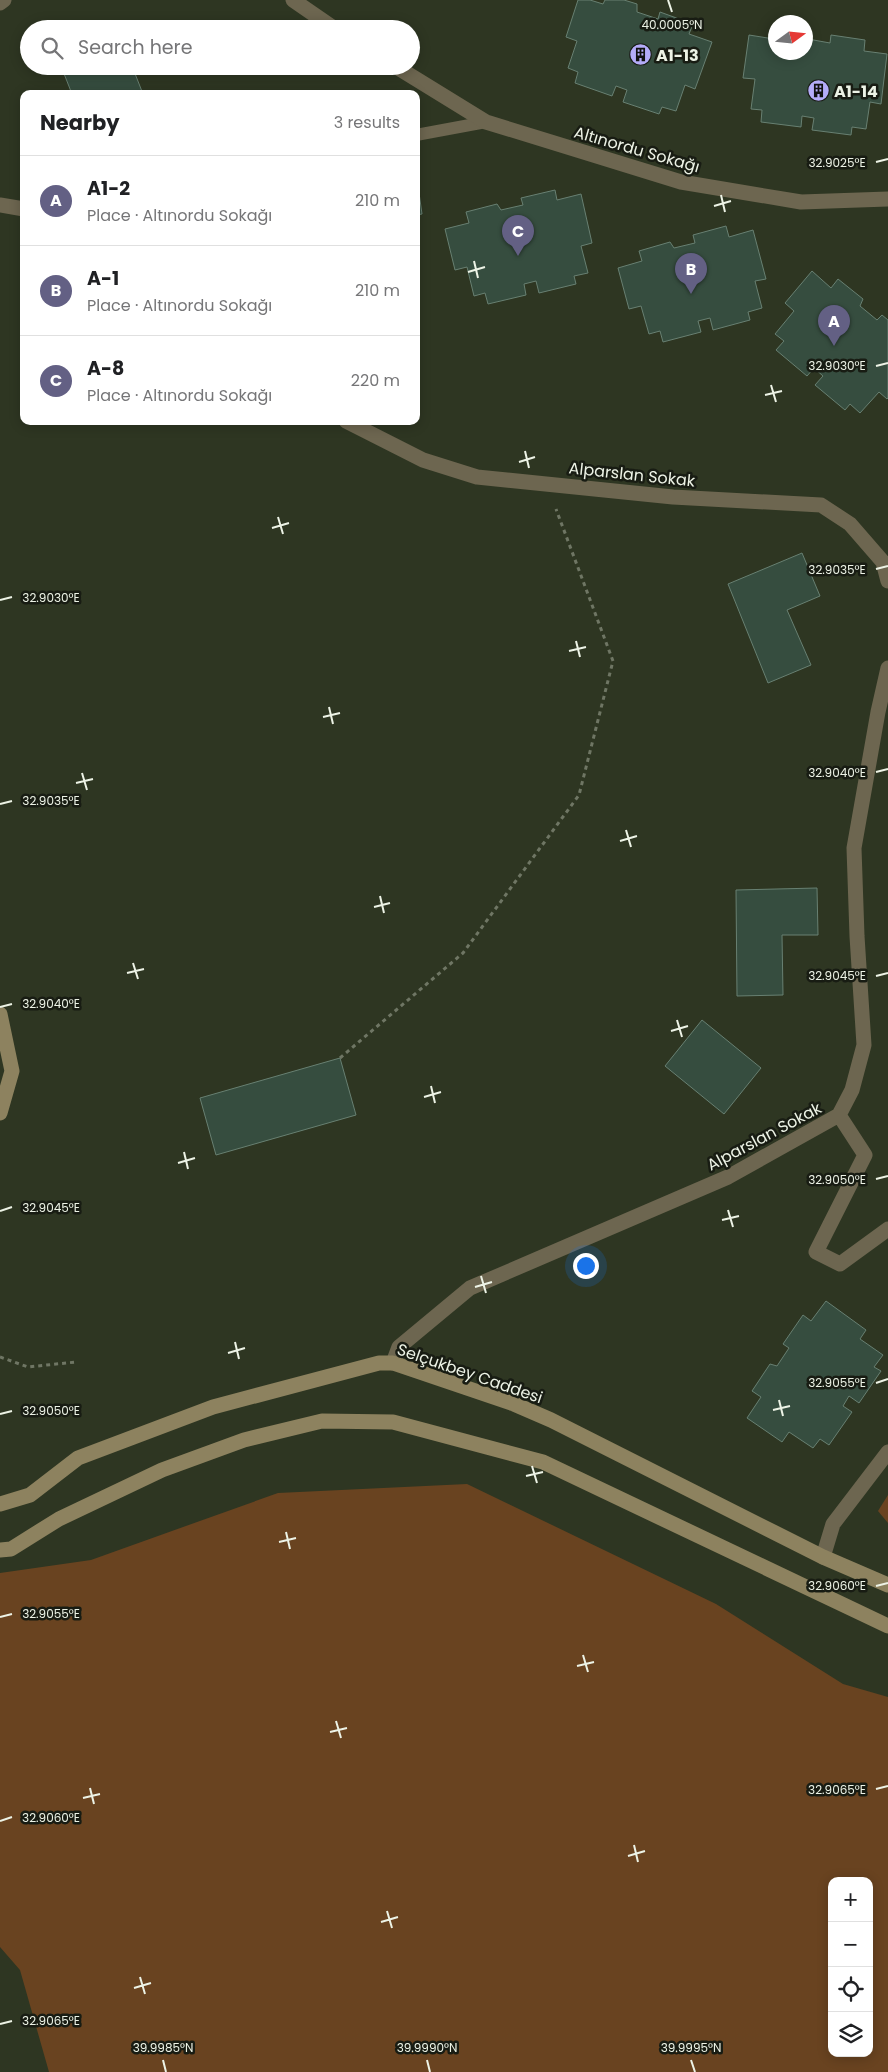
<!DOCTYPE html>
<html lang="en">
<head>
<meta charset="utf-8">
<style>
  body { margin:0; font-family:Poppins,sans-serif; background:#f2f2f2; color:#202124 }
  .controls { position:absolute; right:15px; bottom:15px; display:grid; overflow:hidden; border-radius:10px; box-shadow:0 2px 12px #0003 }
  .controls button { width:45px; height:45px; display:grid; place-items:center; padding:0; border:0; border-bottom:1px solid #e0e0e0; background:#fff; color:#202124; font:25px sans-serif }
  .compass { position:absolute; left:768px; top:15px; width:45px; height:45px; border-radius:50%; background:#fff; box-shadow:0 2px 12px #0003; rotate:75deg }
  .you { position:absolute; left:585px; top:1265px; width:18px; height:18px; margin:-12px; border:4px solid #fff; border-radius:50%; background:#1a73e8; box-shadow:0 0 0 8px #1a73e833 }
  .badge { display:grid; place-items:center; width:32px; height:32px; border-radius:50%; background:#636084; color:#fff; font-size:16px; font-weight:700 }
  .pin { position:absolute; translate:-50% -41px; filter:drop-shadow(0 1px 2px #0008) }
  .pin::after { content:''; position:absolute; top:26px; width:18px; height:15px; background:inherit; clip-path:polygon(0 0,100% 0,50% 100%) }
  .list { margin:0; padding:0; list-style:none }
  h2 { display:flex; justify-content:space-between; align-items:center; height:65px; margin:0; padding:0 20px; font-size:21px }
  h2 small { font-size:16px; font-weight:400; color:#757577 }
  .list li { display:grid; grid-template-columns:32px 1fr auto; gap:15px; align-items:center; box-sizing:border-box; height:90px; padding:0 20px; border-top:1px solid #e0e0e0 }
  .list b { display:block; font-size:19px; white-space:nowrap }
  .list p { margin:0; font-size:16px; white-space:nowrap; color:#757577 }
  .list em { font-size:16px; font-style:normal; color:#757577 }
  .icon { flex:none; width:28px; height:28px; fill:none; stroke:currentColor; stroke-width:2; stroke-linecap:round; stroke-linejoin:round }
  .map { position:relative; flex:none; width:888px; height:2072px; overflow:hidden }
  .search { position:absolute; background:#fff; box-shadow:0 2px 12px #0003; left:20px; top:20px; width:400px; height:55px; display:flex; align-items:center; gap:12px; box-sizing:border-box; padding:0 18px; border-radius:28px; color:#757577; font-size:19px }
  .panel { position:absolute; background:#fff; box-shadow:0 2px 12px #0003; left:20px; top:90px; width:400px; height:335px; border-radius:10px }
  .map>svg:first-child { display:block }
  .green { fill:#694320; fill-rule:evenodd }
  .building { fill:#364d3f; stroke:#688072 }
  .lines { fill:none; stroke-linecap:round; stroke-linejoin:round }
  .path { stroke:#6f7664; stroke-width:3; stroke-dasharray:4 4; stroke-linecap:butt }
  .lane { stroke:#6d6650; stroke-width:12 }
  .street { stroke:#6d6650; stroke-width:15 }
  .secondary { stroke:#8d825f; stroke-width:15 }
  .ticks { fill:none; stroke:#edf3e6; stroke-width:2 }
  .labels { text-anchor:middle; stroke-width:5; stroke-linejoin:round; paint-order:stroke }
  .poi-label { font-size:16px; font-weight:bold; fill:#edf3e6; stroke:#181c13; text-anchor:start }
  .street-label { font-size:16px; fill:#edf3e6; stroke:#181c13 }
  .ticks-label { font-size:12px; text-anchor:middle; fill:#edf3e6; stroke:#181c13; stroke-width:5; stroke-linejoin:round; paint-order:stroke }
</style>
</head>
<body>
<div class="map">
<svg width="888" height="2072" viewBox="0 0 888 2072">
  <rect width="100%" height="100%" fill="#2e3622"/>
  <path class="green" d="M 467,1484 L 716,1604 L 843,1684 L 888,1697 L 888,2072 L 49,2072 L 20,1970 L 0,1947 L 0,1573 L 91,1560 L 278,1493 ZM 832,1881 L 869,1881 L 869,2053 L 832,2053 Z
    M 888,1495 L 888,1523 L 878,1511 Z"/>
  <path class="building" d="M 578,0 L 590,0 L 603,4 L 605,0 L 624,0 L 637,4 L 637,12 L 658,19 L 660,12 L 693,24 L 689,34 L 712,42 L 695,89 L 685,85 L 676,111 L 662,107 L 659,114 L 623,102 L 627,90 L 616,86 L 612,96 L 575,83 L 578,72 L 568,68 L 577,41 L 566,37 Z
    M 116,24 L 118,29 L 103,29 Z
    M 775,28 L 776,52 L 806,52 L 806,32 L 808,39 L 830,43 L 831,35 L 865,40 L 864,51 L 887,54 L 881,104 L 870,102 L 866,129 L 852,127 L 851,135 L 812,130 L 814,118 L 802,116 L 801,127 L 761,122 L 762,110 L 751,109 L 755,79 L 743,78 L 749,35 L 774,39 Z
    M 61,66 L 132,66 L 143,94 L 72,94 Z
    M 416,172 L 422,214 L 416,215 Z
    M 555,190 L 557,200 L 581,194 L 592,243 L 581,246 L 588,273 L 574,276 L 576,284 L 539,293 L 536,281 L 524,284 L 526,295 L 488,304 L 485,293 L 474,296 L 467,267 L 455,270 L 445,229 L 469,223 L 466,212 L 497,204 L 501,210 L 523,205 L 521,198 Z
    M 726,226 L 729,237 L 753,230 L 766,279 L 755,281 L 762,308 L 748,312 L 750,320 L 713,330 L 710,318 L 698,321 L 701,332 L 663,342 L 660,331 L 649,334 L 641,306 L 629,309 L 618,268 L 642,261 L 639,251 L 670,242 L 674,248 L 695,243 L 693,235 Z
    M 812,271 L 831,288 L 838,279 L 863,299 L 860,306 L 877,320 L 882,315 L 888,320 L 888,398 L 887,399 L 879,392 L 860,413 L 850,404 L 845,410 L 815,385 L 823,376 L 814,368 L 807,376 L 776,350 L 784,341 L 775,334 L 794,311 L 785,303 Z
    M 802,553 L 820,596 L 787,610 L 811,665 L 768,683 L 728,584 Z
    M 817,888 L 818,935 L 782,935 L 783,995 L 737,996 L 736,890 Z
    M 702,1020 L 761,1068 L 724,1114 L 665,1066 Z
    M 340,1058 L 356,1115 L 216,1155 L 200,1098 Z
    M 826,1301 L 866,1330 L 860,1339 L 883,1355 L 874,1367 L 881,1371 L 859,1403 L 849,1396 L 843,1406 L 852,1412 L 829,1445 L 820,1439 L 813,1448 L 789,1432 L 782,1442 L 747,1418 L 761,1397 L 752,1391 L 770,1364 L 777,1366 L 789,1348 L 783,1344 L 803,1315 L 811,1321 Z"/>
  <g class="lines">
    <path class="path" d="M 340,1058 L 463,953 L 579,795 L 613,661 L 556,509
      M 0,1357 L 28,1367 L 76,1362"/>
    <path class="lane" d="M 416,135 L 486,122"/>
    <path class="street" d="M 293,0 L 335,29
      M 0,3 L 4,0
      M 395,66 L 486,122 L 681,182 L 801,202 L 888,199
      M 0,205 L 24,209
      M 346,421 L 423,460 L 477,477 L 673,497 L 821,505 L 850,524 L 883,562 L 888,581
      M 839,1115 L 865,1155 L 816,1252 L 840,1264 L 888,1229
      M 393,1363 L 399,1347 L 470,1288 L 728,1177 L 839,1115 L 852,1090 L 864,1045 L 857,936 L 854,848 L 878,712 L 888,668
      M 823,1557 L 833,1524 L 888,1452"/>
    <path class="secondary" d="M 0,1014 L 12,1071 L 0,1113
      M 0,1504 L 30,1495 L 78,1458 L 213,1407 L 379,1363 L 393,1363 L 514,1404 L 551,1420 L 823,1557 L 888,1585
      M 0,1550 L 11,1549 L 59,1519 L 162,1470 L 244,1440 L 322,1421 L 393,1422 L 543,1462 L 888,1626"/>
  </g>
  <path class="ticks" d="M 668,0 L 672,12M 876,162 L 888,159M 721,195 L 725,212M 714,206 L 731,201M 474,261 L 478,278M 468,272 L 485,267M 876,366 L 888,363M 771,385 L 776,402M 765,395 L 782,391M 525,451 L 529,468M 519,462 L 535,457M 278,517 L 283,534M 272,528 L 289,523M 876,569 L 888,566M 0,600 L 12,597M 576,641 L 580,657M 569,651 L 586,647M 329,707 L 333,724M 323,717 L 340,713M 876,772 L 888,769M 82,773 L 87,790M 76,783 L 93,779M 0,804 L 12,801M 626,830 L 631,847M 620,841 L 637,836M 380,896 L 384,913M 374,907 L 390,903M 133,963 L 138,979M 127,973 L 144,969M 876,976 L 888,973M 0,1007 L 12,1004M 677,1020 L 682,1037M 671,1031 L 688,1026M 431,1086 L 435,1103M 424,1097 L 441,1092M 184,1152 L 188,1169M 178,1163 L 195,1158M 876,1179 L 888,1176M 728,1210 L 733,1227M 0,1211 L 12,1207M 722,1220 L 739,1216M 481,1276 L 486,1293M 475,1287 L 492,1282M 235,1342 L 239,1359M 228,1353 L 245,1348M 876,1383 L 888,1379M 779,1400 L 783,1416M 773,1410 L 790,1406M 0,1414 L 12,1411M 532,1466 L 537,1483M 526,1476 L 543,1472M 286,1532 L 290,1549M 279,1542 L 296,1538M 876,1586 L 888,1583M 0,1617 L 12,1614M 583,1655 L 588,1672M 577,1666 L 594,1662M 336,1721 L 341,1738M 330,1732 L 347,1728M 90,1788 L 94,1804M 876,1789 L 888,1786M 83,1798 L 100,1794M 0,1821 L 12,1817M 634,1845 L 638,1862M 628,1856 L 645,1851M 387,1911 L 392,1928M 381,1922 L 398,1917M 140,1977 L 145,1994M 134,1988 L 151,1983M 0,2024 L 12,2021M 163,2060 L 166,2072M 427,2060 L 430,2072M 691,2060 L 695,2072"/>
  <defs>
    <symbol id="building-disc" viewBox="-11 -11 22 22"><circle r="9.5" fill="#b4acf9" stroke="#181c13"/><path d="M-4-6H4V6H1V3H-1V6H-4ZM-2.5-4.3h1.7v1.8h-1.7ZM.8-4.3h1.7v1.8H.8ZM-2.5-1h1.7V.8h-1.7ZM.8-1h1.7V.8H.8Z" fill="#111"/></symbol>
  </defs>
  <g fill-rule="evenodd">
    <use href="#building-disc" x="628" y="42" width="25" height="25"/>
    <use href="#building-disc" x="806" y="78" width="25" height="25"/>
  </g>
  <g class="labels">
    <g class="poi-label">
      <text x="656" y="61">A1-13</text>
      <text x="834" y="97">A1-14</text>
    </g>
    <g class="street-label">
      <text transform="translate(637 149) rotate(16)" y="6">Altınordu Sokağı</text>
      <text transform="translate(632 474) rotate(6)" y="6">Alparslan Sokak</text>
      <text transform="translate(764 1136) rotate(-28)" y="6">Alparslan Sokak</text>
      <text transform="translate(470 1373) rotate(19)" y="6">Selçukbey Caddesi</text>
    </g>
  </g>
  <g class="ticks-label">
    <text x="672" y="29">40.0005°N</text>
    <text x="837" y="167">32.9025°E</text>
    <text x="837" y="370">32.9030°E</text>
    <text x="837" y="574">32.9035°E</text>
    <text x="51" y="602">32.9030°E</text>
    <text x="837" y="777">32.9040°E</text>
    <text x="51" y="805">32.9035°E</text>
    <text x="837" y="980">32.9045°E</text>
    <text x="51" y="1008">32.9040°E</text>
    <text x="837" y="1184">32.9050°E</text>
    <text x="51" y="1212">32.9045°E</text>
    <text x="837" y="1387">32.9055°E</text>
    <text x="51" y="1415">32.9050°E</text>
    <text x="837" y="1590">32.9060°E</text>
    <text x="51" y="1618">32.9055°E</text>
    <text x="837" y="1794">32.9065°E</text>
    <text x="51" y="1822">32.9060°E</text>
    <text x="51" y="2025">32.9065°E</text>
    <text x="163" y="2052">39.9985°N</text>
    <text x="427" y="2052">39.9990°N</text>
    <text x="691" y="2052">39.9995°N</text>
  </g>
</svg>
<div class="controls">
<button>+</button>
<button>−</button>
<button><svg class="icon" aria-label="locate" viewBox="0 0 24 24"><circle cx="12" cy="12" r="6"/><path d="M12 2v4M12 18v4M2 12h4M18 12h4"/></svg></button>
<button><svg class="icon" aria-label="layers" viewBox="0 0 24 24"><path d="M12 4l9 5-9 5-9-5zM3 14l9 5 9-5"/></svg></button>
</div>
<svg class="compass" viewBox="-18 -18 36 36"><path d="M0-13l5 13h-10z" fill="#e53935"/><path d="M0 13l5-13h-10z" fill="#757577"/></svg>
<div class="you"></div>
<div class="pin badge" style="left:834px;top:346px">A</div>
<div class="pin badge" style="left:691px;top:294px">B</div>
<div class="pin badge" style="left:518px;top:256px">C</div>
<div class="search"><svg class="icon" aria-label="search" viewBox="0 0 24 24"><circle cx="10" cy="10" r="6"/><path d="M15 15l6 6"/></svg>Search here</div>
<section class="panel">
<h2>Nearby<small>3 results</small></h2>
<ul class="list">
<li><span class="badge">A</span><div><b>A1-2</b><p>Place · Altınordu Sokağı</p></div><em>210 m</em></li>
<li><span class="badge">B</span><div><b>A-1</b><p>Place · Altınordu Sokağı</p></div><em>210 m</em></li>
<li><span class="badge">C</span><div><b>A-8</b><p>Place · Altınordu Sokağı</p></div><em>220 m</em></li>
</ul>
</section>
</div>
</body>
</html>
